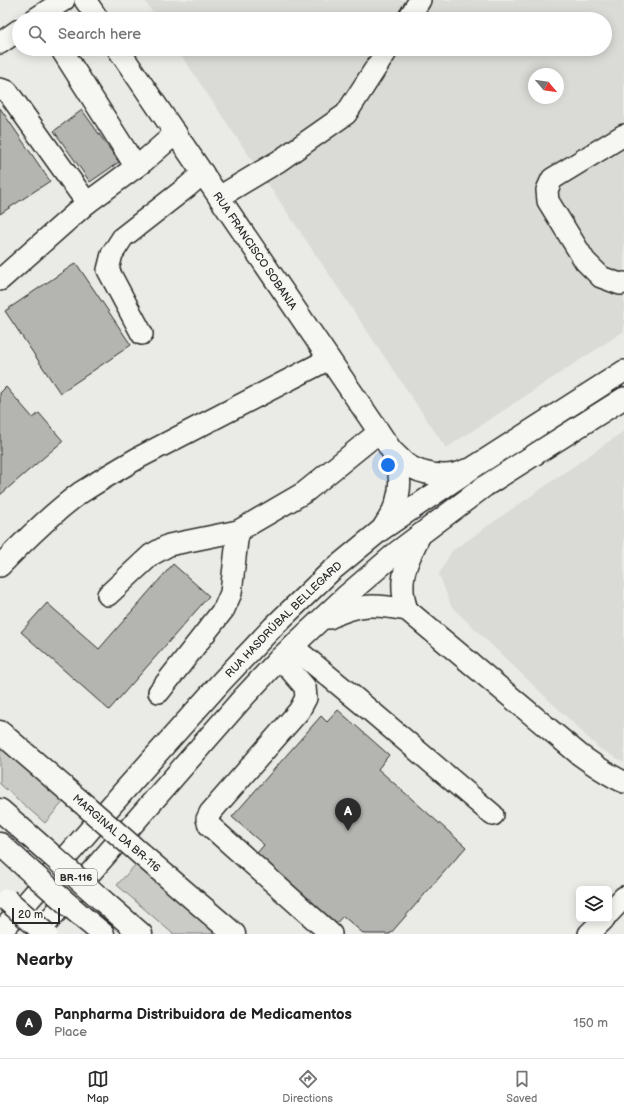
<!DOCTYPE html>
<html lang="en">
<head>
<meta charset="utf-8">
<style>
  body { margin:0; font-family:"Balsamiq Sans",sans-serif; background:#f2f2f2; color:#222 }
  .controls { position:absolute; right:12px; bottom:12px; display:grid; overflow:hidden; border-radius:6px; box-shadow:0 2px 10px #0003 }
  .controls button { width:36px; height:36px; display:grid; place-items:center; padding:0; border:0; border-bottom:1px solid #e0e0e0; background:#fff; color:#222; font:20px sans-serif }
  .compass { position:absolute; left:528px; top:68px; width:36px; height:36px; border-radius:50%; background:#fff; box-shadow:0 2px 10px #0003; rotate:119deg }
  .scale { position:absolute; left:12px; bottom:10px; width:48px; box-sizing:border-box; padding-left:4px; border:2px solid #2b2b2b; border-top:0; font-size:11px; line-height:14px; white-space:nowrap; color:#2b2b2b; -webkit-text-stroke:3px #f6f6f2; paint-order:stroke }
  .you { position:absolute; left:388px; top:465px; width:14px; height:14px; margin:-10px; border:3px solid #fff; border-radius:50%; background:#1a73e8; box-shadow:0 0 0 6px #1a73e833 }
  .badge { display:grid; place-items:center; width:26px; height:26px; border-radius:50%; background:#2b2b2b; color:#fff; font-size:13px; font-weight:700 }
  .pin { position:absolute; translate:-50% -33px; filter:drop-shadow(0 1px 2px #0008) }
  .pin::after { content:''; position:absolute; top:21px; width:14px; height:12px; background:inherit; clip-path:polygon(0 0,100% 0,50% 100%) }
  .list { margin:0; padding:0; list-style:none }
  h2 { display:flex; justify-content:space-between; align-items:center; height:52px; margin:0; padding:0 16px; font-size:17px }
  h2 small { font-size:13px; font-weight:400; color:#767676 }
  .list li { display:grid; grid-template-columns:26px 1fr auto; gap:12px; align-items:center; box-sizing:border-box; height:72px; padding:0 16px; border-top:1px solid #e0e0e0 }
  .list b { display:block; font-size:15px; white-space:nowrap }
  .list p { margin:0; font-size:13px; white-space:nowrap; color:#767676 }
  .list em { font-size:13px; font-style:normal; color:#767676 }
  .icon { flex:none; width:22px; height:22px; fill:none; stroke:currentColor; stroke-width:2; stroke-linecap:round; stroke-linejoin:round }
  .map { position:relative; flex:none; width:624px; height:934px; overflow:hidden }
  .search { position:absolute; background:#fff; box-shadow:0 2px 10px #0003; left:12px; right:12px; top:12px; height:44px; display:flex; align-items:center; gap:10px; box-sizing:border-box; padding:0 14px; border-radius:22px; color:#767676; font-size:15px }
  .sheet { height:124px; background:#fff }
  nav { display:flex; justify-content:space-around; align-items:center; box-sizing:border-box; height:56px; border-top:1px solid #e0e0e0; background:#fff; font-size:11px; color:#767676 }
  nav a { display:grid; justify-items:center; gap:2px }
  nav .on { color:#2b2b2b }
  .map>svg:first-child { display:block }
  .built { fill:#dadad6; fill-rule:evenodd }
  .green { fill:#cacac7; stroke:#7a7a79 }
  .building { fill:#b4b4b1; stroke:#2b2b2b }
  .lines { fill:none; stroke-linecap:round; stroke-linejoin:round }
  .minor-casing { stroke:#2b2b2b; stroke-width:24 }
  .major-casing { stroke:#2b2b2b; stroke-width:25 }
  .highway-casing { stroke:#2b2b2b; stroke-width:25 }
  .minor { stroke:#f6f6f2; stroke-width:21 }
  .major { stroke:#f6f6f2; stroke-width:22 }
  .highway { stroke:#f6f6f2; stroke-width:22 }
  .major-bridge-casing { stroke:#2b2b2b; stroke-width:25; stroke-linecap:butt }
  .highway-bridge-casing { stroke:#2b2b2b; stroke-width:25; stroke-linecap:butt }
  .major-bridge { stroke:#f6f6f2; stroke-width:22 }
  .highway-bridge { stroke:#f6f6f2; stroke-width:22 }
  .labels { text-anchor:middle; stroke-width:3; stroke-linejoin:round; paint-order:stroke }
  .shield { fill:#f6f6f2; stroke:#686867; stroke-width:1 }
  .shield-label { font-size:10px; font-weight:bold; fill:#2b2b2b }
  .street-label { font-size:11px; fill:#2b2b2b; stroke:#f6f6f2 }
</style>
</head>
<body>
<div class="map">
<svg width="624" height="934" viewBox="0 0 624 934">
  <rect width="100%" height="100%" fill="#eaeae6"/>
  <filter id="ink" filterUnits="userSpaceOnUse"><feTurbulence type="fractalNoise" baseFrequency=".025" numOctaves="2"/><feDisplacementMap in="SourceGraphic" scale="8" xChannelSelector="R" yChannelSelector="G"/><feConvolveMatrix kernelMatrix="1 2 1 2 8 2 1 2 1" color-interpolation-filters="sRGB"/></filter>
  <g filter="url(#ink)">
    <path class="built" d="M 144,0 L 624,0 L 624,331 L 446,448 L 177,49 L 605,49 L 605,19 L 157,19 ZM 534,74 L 558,74 L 558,98 L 534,98 Z
      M 624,431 L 624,762 L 600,749 L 451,606 L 439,574 L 452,551 Z"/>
    <path class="green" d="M 0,747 L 64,801 L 45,823 L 0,784 Z
      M 137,863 L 219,934 L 173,934 L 117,885 Z"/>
    <path class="building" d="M 0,108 L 50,181 L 0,214 Z
      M 82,110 L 119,162 L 90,182 L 54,131 Z
      M 76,263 L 131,345 L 60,393 L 5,311 Z
      M 6,387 L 33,418 L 39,413 L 63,441 L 0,495 L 0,393 Z
      M 173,564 L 209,596 L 109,710 L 21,632 L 47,603 L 99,649 Z
      M 338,710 L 389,755 L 378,769 L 466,847 L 390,934 L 364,934 L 343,916 L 330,930 L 251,860 L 264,845 L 232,817 L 321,716 L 327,722 Z"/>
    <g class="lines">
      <defs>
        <g id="minor">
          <path d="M 85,0 L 98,19"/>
          <path d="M 35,19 L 64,0"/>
          <path d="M 408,19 L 420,0"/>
          <path d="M 0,43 L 19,30"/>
          <path id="s1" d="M 118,49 L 392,451 C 394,457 397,463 398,469 C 403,490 396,509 384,526"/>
          <path d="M 63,52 L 136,167"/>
          <path d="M 0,89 L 7,91 L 87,203"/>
          <path d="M 624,135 L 552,179 L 547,190 L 548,201 L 585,261 L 601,277 L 620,284 L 624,283"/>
          <path d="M 219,197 L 279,161 L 346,114 L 388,49"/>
          <path d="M 0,280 L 87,203 L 144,161 L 176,133"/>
          <path d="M 142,334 L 108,270 L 112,254 L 123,237 L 187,187 L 203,173"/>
          <path d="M 392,451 C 397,455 401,460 406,464 C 422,475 448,479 466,470"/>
          <path d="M 0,566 C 25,540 51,514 80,493 C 99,481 119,469 138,458 L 329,359"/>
          <path d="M 108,595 L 151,555 L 169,545 L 238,531 L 305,492 L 379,432"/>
          <path d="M 407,610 C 397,580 406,564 419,537"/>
          <path d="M 329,618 C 359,603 376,604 407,610 L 580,755 C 594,765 608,775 624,782"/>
          <path d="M 292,646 L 372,712 L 493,815"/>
          <path d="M 280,658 L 305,687 L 306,698 L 299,711 L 210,813 L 207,819 L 209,825 L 331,934"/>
          <path d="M 159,692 L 224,609 L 231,593 L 238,531"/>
          <path d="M 609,913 L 624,897"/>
          <path id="s2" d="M 0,933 L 123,792 L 222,681 L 273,627 L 330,572 L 381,530 L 400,517 L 477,465 L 624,371"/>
          <path d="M 37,934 L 242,699 L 280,658 L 347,595 L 397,552 L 485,486 L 624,398"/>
          <path d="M 589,934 L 604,919"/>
        </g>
        <path id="major" d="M 0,732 L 87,807
          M 142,855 L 234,934"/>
        <path id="highway" d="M 0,810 L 48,852
          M 0,844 L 31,872
          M 103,901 L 141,934
          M 86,920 L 103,934"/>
      </defs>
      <use href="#minor" class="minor-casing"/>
      <use href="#major" class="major-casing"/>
      <use href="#highway" class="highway-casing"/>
      <use href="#minor" class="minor"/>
      <use href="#major" class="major"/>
      <use href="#highway" class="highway"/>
      <defs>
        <path id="major-bridge" d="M 87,807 L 142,855
          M 7,900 L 46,934"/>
        <path id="highway-bridge" d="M 48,852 L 103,901
          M 31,872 L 86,920"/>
      </defs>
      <use href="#major-bridge" class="major-bridge-casing"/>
      <use href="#highway-bridge" class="highway-bridge-casing"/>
      <use href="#major-bridge" class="major-bridge"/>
      <use href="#highway-bridge" class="highway-bridge"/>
    </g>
  </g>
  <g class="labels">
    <rect class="shield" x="55" y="869" width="42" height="16" rx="3"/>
    <g class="shield-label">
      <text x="76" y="881">BR-116</text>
    </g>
    <g class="street-label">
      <text dy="4" stroke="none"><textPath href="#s1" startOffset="244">RUA FRANCISCO SOBANIA</textPath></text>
      <text dy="4" stroke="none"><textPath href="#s2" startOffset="423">RUA HASDRÚBAL BELLEGARD</textPath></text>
      <text transform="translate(117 833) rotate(41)" y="4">MARGINAL DA BR-116</text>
    </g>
  </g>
</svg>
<div class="controls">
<button><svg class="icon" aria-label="layers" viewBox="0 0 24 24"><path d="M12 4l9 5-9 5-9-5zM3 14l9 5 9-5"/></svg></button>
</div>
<svg class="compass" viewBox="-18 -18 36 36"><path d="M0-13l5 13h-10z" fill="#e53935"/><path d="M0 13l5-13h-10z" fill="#767676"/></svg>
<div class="scale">20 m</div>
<div class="you"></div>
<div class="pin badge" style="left:348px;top:831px">A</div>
<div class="search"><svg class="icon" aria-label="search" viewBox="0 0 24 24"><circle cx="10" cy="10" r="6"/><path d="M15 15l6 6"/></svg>Search here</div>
</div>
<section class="sheet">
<h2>Nearby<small></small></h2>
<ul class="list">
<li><span class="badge">A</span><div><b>Panpharma Distribuidora de Medicamentos</b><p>Place</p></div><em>150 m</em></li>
</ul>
</section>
<nav>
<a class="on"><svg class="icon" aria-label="map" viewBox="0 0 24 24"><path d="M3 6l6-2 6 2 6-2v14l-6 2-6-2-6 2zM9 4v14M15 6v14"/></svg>Map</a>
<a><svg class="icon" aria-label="directions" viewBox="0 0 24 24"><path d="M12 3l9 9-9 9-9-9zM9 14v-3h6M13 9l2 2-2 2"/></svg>Directions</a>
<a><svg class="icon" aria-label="saved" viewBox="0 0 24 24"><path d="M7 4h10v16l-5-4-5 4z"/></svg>Saved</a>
</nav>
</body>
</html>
